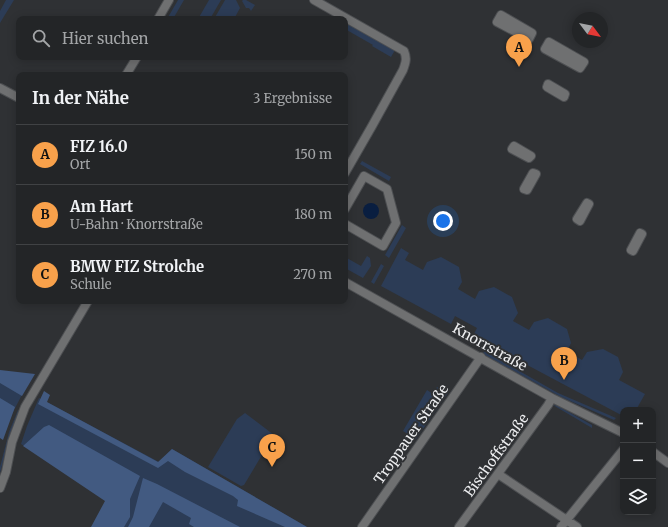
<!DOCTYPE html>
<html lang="de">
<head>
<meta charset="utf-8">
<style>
  body { margin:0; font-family:Merriweather,serif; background:#2b2d2f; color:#f1f3f6 }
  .controls { position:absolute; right:12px; bottom:12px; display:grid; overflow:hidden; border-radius:8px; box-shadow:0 2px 10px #0003 }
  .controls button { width:36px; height:36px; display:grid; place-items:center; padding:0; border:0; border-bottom:1px solid #404244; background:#232527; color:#f1f3f6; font:20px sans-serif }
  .compass { position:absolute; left:572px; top:12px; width:36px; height:36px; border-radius:50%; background:#232527; box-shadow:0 2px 10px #0003; rotate:122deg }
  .you { position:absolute; left:443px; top:221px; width:14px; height:14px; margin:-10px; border:3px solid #fff; border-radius:50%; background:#1a73e8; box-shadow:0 0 0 6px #1a73e833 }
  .badge { display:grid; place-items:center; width:26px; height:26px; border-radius:50%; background:#f8a14b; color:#111; font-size:13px; font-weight:700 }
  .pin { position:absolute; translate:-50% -33px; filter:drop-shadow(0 1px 2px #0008) }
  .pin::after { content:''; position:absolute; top:21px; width:14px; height:12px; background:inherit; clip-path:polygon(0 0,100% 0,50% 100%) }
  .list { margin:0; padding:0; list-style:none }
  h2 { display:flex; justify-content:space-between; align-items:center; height:52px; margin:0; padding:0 16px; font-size:17px }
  h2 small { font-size:13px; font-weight:400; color:#a3a5a7 }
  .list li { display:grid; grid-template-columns:26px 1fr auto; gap:12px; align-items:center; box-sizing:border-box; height:60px; padding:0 16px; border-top:1px solid #404244 }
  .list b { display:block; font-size:15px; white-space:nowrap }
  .list p { margin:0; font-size:13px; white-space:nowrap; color:#a3a5a7 }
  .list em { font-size:13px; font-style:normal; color:#a3a5a7 }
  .icon { flex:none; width:22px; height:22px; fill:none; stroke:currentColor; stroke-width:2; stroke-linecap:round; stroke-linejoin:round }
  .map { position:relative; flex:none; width:668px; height:527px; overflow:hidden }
  .search { position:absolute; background:#232527; box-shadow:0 2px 10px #0003; left:16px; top:16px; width:332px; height:44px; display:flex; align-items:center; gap:10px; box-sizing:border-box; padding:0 14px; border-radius:8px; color:#a3a5a7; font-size:15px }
  .panel { position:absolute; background:#232527; box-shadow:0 2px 10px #0003; left:16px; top:72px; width:332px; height:232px; border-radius:8px }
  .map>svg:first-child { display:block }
  .green { fill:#2c3c56 }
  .forest { fill:#425a81 }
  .water { fill:#091e40 }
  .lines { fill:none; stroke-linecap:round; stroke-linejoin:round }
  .minor-casing { stroke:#4d4f52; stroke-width:10 }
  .minor { stroke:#6f7071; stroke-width:8 }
  .labels { text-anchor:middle; stroke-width:4; stroke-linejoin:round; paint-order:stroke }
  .street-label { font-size:14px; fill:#edeef0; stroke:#2f3134 }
</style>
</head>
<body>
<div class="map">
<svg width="668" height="527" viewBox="0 0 668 527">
  <rect width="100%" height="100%" fill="#2f3134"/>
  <path class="green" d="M 6,0 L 14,0 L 0,23 L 0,11 Z
    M 178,0 L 184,0 L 173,19 L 167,19 Z
    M 209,0 L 221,0 L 210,19 L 198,19 Z
    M 225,0 L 236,0 L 240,8 L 234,19 L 214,19 Z
    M 243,0 L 246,0 L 255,5 L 251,11 L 249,8 L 246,8 L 242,1 Z
    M 348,24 L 395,50 L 391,57 L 372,46 L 373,45 L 345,29 L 345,27 Z
    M 362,161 L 391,177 L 389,181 L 360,164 Z
    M 402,225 L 406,228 L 389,258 L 385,255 Z
    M 401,248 L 409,253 L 405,260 L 423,270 L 427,262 L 441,257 L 459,267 L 462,282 L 458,289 L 475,299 L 479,291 L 494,287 L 512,297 L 518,313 L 513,321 L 529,330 L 534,322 L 548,318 L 567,329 L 571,343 L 567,351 L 582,360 L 587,352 L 603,349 L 618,357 L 623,372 L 619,380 L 645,394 L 636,410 L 623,410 L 623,416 L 473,336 L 477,328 L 455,316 L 451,324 L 381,286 Z
    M 367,256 L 370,258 L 371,266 L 363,278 L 345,268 L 345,257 L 361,266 Z
    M 381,264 L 384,266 L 374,284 L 371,282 Z
    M 484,351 L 558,393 L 616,418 L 614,420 L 561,397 L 483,354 Z
    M 0,374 L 26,387 L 0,437 Z
    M 437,387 L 448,393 L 416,439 L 403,431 L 427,390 L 433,394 Z
    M 39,398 L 159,462 L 172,449 L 307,527 L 112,527 L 121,509 L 21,444 L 27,426 Z
    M 553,405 L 558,406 L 592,425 L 592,428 Z
    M 18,410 L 19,411 L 11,432 L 0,473 L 0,467 L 9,432 Z
    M 245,413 L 274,435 L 244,485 L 241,486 L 208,467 L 237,419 Z"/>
  <path class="forest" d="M 0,370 L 35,374 L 22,396 L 0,383 Z
    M 44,391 L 50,395 L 47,402 L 158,462 L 172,449 L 307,527 L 285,527 L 237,506 L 238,500 L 233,496 L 185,472 L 168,461 L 158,468 L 38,404 Z
    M 0,398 L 15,407 L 3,440 L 0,438 Z
    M 49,425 L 140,476 L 130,499 L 130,517 L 124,527 L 91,527 L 105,501 L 23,446 L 44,427 Z
    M 143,478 L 157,484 L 240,527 L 194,527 L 189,524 L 191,518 L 163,502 L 149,527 L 128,527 L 133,517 Z"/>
  <path class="water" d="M363 211a8 8 0 1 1 16 0a8 8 0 1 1-16 0Z"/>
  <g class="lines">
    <defs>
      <path id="minor" d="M 314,0 L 404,51 C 407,58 406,62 403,70 L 372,126 L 345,173
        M 501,15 L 532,33 L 529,39 L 497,22 Z
        M 158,19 L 169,0
        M 549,42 L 584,62 L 580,68 L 545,49 Z
        M 126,75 L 137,57
        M 548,84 L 565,94 L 564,97 L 547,87 Z
        M 0,88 L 19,98
        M 514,146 L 531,156 L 529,158 L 512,149 Z
        M 533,173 L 536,174 L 527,190 L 524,189 Z
        M 587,203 L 589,204 L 580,221 L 577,219 Z
        M 345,209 L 364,176 L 387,189 L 396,223 L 383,246 L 345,224
        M 640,233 L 642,234 L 633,251 L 631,250 Z
        M 345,282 L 552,398 L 623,433
        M 653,452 L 668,463
        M 498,474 L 577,527
        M 0,488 L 6,472 L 12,442 L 25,407 L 88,301
        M 362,527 L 481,357
        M 459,527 L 548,405 L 552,398
        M 561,527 L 623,450"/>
    </defs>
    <use href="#minor" class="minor-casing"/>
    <use href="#minor" class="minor"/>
  </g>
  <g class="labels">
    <g class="street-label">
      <text transform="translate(490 347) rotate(29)" y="5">Knorrstraße</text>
      <text transform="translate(411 434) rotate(-55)" y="5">Troppauer Straße</text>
      <text transform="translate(496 455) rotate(-54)" y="5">Bischoffstraße</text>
    </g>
  </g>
</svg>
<div class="controls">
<button>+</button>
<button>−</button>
<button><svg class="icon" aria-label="layers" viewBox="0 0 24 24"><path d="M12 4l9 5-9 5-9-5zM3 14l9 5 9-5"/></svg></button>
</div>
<svg class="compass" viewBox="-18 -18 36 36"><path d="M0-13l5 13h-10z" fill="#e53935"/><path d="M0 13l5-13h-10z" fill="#a3a5a7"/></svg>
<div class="you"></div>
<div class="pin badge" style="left:519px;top:67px">A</div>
<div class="pin badge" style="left:564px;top:380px">B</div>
<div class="pin badge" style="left:272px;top:467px">C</div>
<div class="search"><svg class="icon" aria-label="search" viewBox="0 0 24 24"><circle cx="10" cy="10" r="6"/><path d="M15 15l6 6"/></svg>Hier suchen</div>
<section class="panel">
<h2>In der Nähe<small>3 Ergebnisse</small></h2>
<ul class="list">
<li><span class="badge">A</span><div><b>FIZ 16.0</b><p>Ort</p></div><em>150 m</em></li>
<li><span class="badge">B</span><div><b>Am Hart</b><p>U-Bahn · Knorrstraße</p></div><em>180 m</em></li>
<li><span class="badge">C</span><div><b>BMW FIZ Strolche</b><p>Schule</p></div><em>270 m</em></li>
</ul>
</section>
</div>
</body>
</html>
